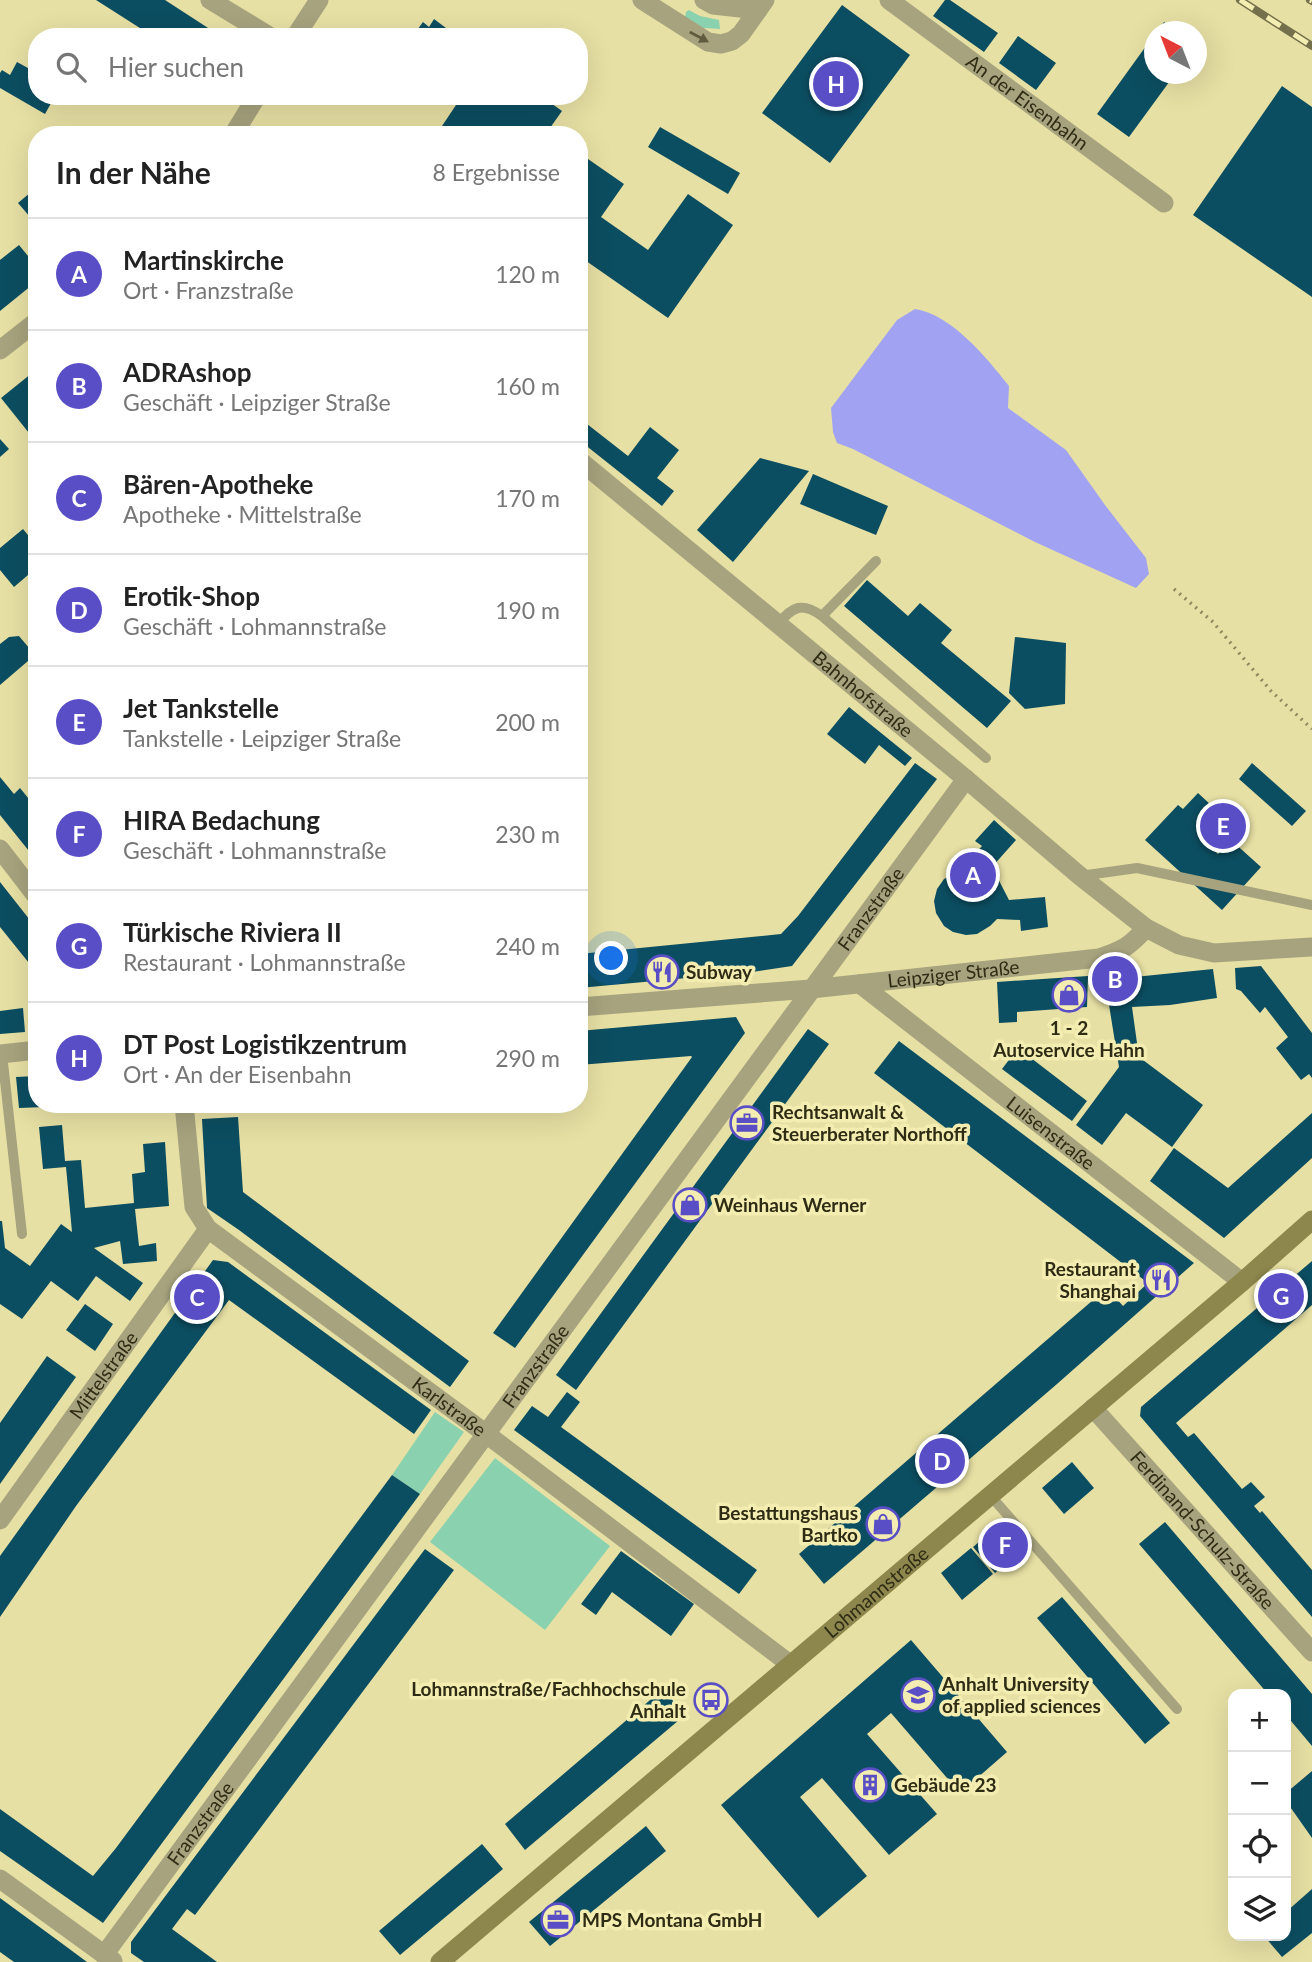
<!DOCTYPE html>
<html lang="de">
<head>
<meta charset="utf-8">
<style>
  body { margin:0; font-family:Lato,sans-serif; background:#f6f6f6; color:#222 }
  .controls { position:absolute; right:21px; bottom:21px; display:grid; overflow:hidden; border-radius:14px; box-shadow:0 7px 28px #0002 }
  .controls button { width:63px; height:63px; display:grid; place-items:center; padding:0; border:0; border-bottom:2px solid #e0e0e0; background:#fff; color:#222; font:35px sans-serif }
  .compass { position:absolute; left:1144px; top:21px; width:63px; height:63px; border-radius:50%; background:#fff; box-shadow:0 7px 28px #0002; rotate:318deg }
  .you { position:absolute; left:612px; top:959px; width:24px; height:24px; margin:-18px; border:5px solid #fff; border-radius:50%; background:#1a73e8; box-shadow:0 0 0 10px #1a73e833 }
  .badge { display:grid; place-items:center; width:46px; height:46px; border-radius:50%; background:#5a4ec6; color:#fff; font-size:23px; font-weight:700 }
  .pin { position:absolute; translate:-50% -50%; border:4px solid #fff; box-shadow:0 2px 7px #0006 }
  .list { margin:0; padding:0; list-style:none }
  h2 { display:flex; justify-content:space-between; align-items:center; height:91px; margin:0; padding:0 28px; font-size:30px }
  h2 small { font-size:23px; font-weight:400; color:#767676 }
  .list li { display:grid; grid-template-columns:46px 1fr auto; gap:21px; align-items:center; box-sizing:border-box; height:112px; padding:0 28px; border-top:2px solid #e0e0e0 }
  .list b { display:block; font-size:26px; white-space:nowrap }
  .list p { margin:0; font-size:23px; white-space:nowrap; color:#767676 }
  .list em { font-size:23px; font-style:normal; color:#767676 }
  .icon { flex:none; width:38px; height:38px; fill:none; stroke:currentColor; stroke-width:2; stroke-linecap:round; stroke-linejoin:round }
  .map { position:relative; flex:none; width:1312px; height:1962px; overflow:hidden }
  .search { position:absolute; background:#fff; box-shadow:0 7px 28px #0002; left:28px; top:28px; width:560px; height:77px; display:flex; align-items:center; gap:18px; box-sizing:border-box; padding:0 24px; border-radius:28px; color:#767676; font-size:26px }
  .panel { position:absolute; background:#fff; box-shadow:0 7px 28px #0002; left:28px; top:126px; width:560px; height:987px; border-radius:28px }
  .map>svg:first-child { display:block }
  .green { fill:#8ad2af }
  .water { fill:#a1a3f2 }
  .building { fill:#0c4e61 }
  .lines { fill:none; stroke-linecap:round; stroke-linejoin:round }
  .path { stroke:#8e895f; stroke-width:3.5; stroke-dasharray:2 5; stroke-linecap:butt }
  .service { stroke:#a7a37e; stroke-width:10 }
  .minor { stroke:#a7a37e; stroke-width:19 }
  .secondary { stroke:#8d864d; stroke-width:19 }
  .rail-casing { stroke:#74704b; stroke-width:8 }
  .rail { stroke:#f4edb1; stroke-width:5; stroke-dasharray:16; stroke-linecap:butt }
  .oneway { fill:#5f5c3f }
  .labels { text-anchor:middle; stroke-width:7; stroke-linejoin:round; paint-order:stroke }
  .street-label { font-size:19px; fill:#2f2c15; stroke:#f4edb1 }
  .poi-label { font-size:19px; font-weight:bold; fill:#2f2c15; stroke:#f4edb1; text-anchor:start }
</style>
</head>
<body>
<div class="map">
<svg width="1312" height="1962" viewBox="0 0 1312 1962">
  <rect width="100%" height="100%" fill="#e7e0a4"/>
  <path class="green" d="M 689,10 L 700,16 L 719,20 L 720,29 L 703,28 L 685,18 L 686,12 Z
    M 435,1412 L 464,1432 L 420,1494 L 392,1475 Z
    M 495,1458 L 610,1546 L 545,1630 L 430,1542 Z"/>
  <path class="water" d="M 915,309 C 952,315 986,357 1009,386 L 1008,408 L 1066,450 L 1105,505 L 1146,558 L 1149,574 L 1136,588 L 1035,542 L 853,449 L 837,443 L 833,432 L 831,408 L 897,320 Z"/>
  <path class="building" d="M 96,0 L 165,0 L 222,37 L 154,37 Z
    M 945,0 L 950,0 L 998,33 L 984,52 L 933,16 Z
    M 842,5 L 910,55 L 830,163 L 762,113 Z
    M 434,19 L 458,37 L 412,37 L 423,22 L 429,27 Z
    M 1164,22 L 1177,32 L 1157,32 Z
    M 1154,35 L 1154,74 L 1175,74 L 1129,137 L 1097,114 Z
    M 1018,36 L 1056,63 L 1036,90 L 999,63 Z
    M 17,62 L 37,73 L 37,96 L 55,96 L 45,114 L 0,88 L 0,73 L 2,70 L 10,75 Z
    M 1282,86 L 1312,107 L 1312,297 L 1193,215 Z
    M 457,96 L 541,96 L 562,111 L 545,135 L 436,135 L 460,99 Z
    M 660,127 L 740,173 L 728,194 L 648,147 Z
    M 588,159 L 624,184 L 601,217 L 648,250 L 688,194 L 733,225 L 668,318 L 579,256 L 579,171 Z
    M 37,187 L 37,225 L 18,203 Z
    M 19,245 L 37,267 L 37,281 L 0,311 L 0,260 Z
    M 37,369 L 37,443 L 1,398 Z
    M 587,424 L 628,456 L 650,427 L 679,450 L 657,478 L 674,491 L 662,506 L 579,440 L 579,434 Z
    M 0,439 L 9,449 L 0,457 Z
    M 760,458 L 809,471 L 733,562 L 697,530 Z
    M 813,474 L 888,506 L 876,535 L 800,504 Z
    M 23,529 L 37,546 L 37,571 L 35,569 L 14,587 L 0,570 L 0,548 Z
    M 867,580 L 908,616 L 920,603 L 952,630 L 941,643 L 1011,701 L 987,728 L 844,606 Z
    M 19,636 L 35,655 L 0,685 L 0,644 L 9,637 Z
    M 1015,637 L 1066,643 L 1065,704 L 1025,709 L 1009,693 Z
    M 849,707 L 912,758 L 905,766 L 879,745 L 865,764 L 827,734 Z
    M 915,763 L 937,779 L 792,966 L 752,972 L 579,988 L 579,954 L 781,934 L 798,916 Z
    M 1252,763 L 1306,811 L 1292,826 L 1239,779 Z
    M 0,777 L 14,794 L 20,788 L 37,809 L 37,861 L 0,815 Z
    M 1198,793 L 1224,817 L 1207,836 L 1203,832 L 1199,837 L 1218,854 L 1231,840 L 1261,867 L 1222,910 L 1145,840 L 1178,805 L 1183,809 Z
    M 994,820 L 1016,840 L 992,867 L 1009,900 L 1045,897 L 1048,927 L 1021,931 L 1020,920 L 997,919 L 990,926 L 977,934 L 966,935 L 953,932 L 944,926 L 936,913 L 934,901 L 937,889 L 944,879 L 960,871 L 982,846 L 975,841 Z
    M 0,882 L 37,929 L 37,973 L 0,927 Z
    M 1261,966 L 1312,1033 L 1312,1078 L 1309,1074 L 1301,1080 L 1276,1048 L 1288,1037 L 1265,1007 L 1260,1013 L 1241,991 L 1236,989 L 1235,968 Z
    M 1213,969 L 1217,998 L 1170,1005 L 1132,1007 L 1137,1043 L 1131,1051 L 1203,1105 L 1172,1147 L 1126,1113 L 1102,1145 L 1076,1125 L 1119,1067 L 1105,980 Z
    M 1088,976 L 1087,1007 L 1017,1012 L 1017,1022 L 999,1023 L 997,982 Z
    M 23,1008 L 25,1032 L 0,1034 L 0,1011 Z
    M 736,1017 L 745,1033 L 515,1348 L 493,1333 L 692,1057 L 691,1056 L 579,1065 L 579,1031 Z
    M 808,1029 L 829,1044 L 576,1390 L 556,1375 Z
    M 899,1041 L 1194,1263 L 1057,1384 L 824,1584 L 799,1554 L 1107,1288 L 1123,1306 L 1148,1283 L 874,1073 Z
    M 1018,1048 L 1087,1101 L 1072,1121 L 1002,1069 Z
    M 37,1076 L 37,1104 L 71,1104 L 71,1106 L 19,1108 L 16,1077 Z
    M 1312,1113 L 1312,1158 L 1224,1238 L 1150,1181 L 1174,1148 L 1228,1188 Z
    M 238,1117 L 243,1192 L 469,1361 L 450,1387 L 239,1230 L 207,1208 L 202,1119 Z
    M 62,1125 L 65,1161 L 81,1160 L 85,1208 L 134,1203 L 132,1174 L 145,1172 L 143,1144 L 165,1142 L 169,1206 L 135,1209 L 139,1246 L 156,1243 L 157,1261 L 123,1264 L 120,1241 L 94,1248 L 143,1283 L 130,1301 L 96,1276 L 78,1301 L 51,1281 L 22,1319 L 0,1304 L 0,1221 L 2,1221 L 5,1248 L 30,1266 L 61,1224 L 72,1232 L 66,1167 L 43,1169 L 39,1127 Z
    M 213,1260 L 228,1262 L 431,1410 L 414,1434 L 229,1300 L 76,1506 L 0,1617 L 0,1556 Z
    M 1312,1261 L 1312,1305 L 1176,1423 L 1188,1437 L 1194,1433 L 1242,1489 L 1251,1482 L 1265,1497 L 1254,1506 L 1260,1513 L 1262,1511 L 1312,1570 L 1312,1617 L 1140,1416 L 1141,1407 Z
    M 85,1304 L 113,1324 L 95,1351 L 66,1330 Z
    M 47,1356 L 76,1377 L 0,1484 L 0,1423 Z
    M 567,1392 L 580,1402 L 561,1427 L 757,1570 L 739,1594 L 514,1430 L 532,1406 L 548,1417 Z
    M 1072,1462 L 1094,1488 L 1064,1514 L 1042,1488 Z
    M 392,1475 L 420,1494 L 103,1923 L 0,1851 L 0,1809 L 93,1876 L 116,1848 Z
    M 1004,1521 L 1025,1547 L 995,1573 L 973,1547 Z
    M 1165,1522 L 1312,1694 L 1312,1746 L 1286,1715 L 1286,1694 L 1268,1694 L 1139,1544 Z
    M 971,1548 L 993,1574 L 962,1600 L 941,1573 Z
    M 425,1549 L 454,1570 L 195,1915 L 187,1909 L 172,1929 L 217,1962 L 144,1962 L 131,1953 L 131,1942 Z
    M 621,1551 L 694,1604 L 671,1636 L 612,1592 L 596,1615 L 581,1604 Z
    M 1062,1597 L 1170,1723 L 1145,1744 L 1037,1618 Z
    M 911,1640 L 1007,1752 L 960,1793 L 891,1713 L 867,1734 L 937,1814 L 889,1855 L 822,1778 L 800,1797 L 867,1876 L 818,1918 L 721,1805 Z
    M 663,1689 L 685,1715 L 525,1850 L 505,1824 Z
    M 1312,1771 L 1312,1838 L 1286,1801 L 1286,1793 Z
    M 646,1826 L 666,1851 L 550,1946 L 529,1922 Z
    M 482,1844 L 503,1869 L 400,1955 L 379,1931 Z
    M 1312,1889 L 1312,1933 L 1282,1957 L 1264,1936 L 1286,1936 L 1286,1912 Z
    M 0,1898 L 60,1942 L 87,1962 L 14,1962 L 0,1952 Z"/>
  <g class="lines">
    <path class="path" d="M 1174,589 L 1213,622 L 1271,691 L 1312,729"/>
    <path class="service" d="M 822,616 L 876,561
      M 778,624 C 793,606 802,602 822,616 L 986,758
      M 1080,876 L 1137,868 L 1312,905
      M 2,1054 L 22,1234
      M 990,1495 L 1177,1709"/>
    <g class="minor">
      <path d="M 210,0 L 271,37"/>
      <path d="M 642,0 L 708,42 L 721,44 L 732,41 L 741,34 L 765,0"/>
      <path d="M 704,0 L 713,5 L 758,10"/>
      <path id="s1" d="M 889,0 L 1164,203"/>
      <path d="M 295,37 L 319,0"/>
      <path d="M 233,135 L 257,96"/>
      <path d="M 0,350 L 37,321"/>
      <path id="s2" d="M 579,460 L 966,779 L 1080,876 L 1146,928 L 1179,945 L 1214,953 L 1312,947"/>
      <path d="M 0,849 L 37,897"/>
      <path id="s3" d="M 860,984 L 1242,1282"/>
      <path id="s4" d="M 579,1007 L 811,989 L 1099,958 C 1123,950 1129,947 1146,928"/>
      <path d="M 0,1054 L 37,1050"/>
      <path id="s5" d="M 184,1104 L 194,1207 L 208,1229 L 485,1433 L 790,1664"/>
      <path id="s6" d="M 1093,1408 L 1312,1652"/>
      <path id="s7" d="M 0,1520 L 208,1229"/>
      <path d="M 0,1879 L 113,1961"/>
      <path id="s8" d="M 104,1955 L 966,779"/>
    </g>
    <path class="secondary" id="s9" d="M 440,1962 L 1242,1282 L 1312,1220"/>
    <defs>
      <path id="rail" d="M 1240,0 L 1312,46
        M 1310,0 L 1312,1"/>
    </defs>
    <use href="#rail" class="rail-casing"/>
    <use href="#rail" class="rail"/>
  </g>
  <defs><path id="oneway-solid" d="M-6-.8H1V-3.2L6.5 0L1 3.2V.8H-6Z" transform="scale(1.75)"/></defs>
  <use class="oneway" href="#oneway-solid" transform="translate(699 37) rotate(28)"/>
  <defs>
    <symbol id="restaurant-ring" viewBox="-11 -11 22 22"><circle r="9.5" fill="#f4edb1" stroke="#5a4ec6" stroke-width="1.5"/><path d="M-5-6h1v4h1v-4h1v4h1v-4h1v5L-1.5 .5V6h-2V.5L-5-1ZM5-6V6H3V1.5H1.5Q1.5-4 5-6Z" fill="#5a4ec6"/></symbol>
    <symbol id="shop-ring" viewBox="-11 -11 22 22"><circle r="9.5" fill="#f4edb1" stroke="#5a4ec6" stroke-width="1.5"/><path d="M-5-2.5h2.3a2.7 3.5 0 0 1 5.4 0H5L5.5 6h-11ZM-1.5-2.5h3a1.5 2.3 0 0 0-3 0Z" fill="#5a4ec6"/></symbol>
    <symbol id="office-ring" viewBox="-11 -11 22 22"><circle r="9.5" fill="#f4edb1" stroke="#5a4ec6" stroke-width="1.5"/><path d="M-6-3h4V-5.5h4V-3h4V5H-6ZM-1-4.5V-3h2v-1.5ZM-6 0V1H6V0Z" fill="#5a4ec6"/></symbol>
    <symbol id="university-ring" viewBox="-11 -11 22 22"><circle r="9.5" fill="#f4edb1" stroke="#5a4ec6" stroke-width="1.5"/><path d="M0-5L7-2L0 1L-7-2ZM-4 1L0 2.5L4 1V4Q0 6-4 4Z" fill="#5a4ec6"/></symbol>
    <symbol id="bus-ring" viewBox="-11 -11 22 22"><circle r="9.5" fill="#f4edb1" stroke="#5a4ec6" stroke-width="1.5"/><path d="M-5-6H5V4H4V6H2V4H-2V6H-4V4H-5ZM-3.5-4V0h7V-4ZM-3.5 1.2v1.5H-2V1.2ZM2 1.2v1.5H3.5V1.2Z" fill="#5a4ec6"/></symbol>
    <symbol id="building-ring" viewBox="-11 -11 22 22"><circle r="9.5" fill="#f4edb1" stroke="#5a4ec6" stroke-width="1.5"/><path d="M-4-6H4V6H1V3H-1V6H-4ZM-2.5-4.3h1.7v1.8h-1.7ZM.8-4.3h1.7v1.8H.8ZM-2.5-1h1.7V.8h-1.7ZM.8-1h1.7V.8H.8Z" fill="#5a4ec6"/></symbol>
  </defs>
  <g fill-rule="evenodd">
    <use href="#restaurant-ring" x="643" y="953" width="38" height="38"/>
    <use href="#shop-ring" x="1050" y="976" width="38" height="38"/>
    <use href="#office-ring" x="728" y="1104" width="38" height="38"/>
    <use href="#shop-ring" x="671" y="1186" width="38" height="38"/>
    <use href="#restaurant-ring" x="1142" y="1261" width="38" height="38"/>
    <use href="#shop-ring" x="864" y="1505" width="38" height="38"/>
    <use href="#university-ring" x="899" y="1676" width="38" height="38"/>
    <use href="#bus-ring" x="692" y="1681" width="38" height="38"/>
    <use href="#building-ring" x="851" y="1766" width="38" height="38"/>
    <use href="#office-ring" x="539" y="1901" width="38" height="38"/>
  </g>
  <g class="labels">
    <g class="street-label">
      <text dy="7" stroke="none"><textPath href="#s1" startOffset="172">An der Eisenbahn</textPath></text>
      <text dy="7" stroke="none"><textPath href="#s2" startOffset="368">Bahnhofstraße</textPath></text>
      <text dy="7" stroke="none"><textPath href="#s8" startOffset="1297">Franzstraße</textPath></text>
      <text dy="7" stroke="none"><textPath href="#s4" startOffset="376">Leipziger Straße</textPath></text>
      <text dy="7" stroke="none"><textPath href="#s3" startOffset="242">Luisenstraße</textPath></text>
      <text dy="7" stroke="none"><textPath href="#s8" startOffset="730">Franzstraße</textPath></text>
      <text dy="7" stroke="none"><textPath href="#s7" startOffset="178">Mittelstraße</textPath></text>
      <text dy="7" stroke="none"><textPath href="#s5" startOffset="429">Karlstraße</textPath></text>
      <text dy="7" stroke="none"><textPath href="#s6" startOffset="164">Ferdinand-Schulz-Straße</textPath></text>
      <text dy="7" stroke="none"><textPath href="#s9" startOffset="572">Lohmannstraße</textPath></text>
      <text dy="7" stroke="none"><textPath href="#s8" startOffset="163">Franzstraße</textPath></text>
    </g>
    <g class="poi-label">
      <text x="686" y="979">Subway</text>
      <text x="1069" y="1035" text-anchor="middle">1 - 2<tspan x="1069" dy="22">Autoservice Hahn</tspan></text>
      <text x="772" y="1119">Rechtsanwalt &amp;<tspan x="772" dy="22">Steuerberater Northoff</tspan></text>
      <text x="714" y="1212">Weinhaus Werner</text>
      <text x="1136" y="1276" text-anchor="end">Restaurant<tspan x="1136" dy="22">Shanghai</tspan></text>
      <text x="858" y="1520" text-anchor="end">Bestattungshaus<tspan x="858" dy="22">Bartko</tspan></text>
      <text x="942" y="1691">Anhalt University<tspan x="942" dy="22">of applied sciences</tspan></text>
      <text x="686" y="1696" text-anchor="end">Lohmannstraße/Fachhochschule<tspan x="686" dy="22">Anhalt</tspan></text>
      <text x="894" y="1792">Gebäude 23</text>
      <text x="582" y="1927">MPS Montana GmbH</text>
    </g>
  </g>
</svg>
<div class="controls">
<button>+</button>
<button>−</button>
<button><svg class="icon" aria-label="locate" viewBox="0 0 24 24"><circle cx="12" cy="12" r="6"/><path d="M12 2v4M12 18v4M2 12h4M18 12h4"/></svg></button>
<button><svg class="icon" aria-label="layers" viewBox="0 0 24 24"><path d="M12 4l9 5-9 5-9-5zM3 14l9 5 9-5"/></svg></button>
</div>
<svg class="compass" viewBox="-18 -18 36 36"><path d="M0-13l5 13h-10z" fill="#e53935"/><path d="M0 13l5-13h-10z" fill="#767676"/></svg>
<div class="you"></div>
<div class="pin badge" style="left:973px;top:875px">A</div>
<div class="pin badge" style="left:1115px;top:979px">B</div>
<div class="pin badge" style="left:197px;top:1297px">C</div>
<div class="pin badge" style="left:942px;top:1461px">D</div>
<div class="pin badge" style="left:1223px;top:826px">E</div>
<div class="pin badge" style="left:1005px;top:1545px">F</div>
<div class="pin badge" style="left:1281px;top:1296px">G</div>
<div class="pin badge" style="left:836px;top:84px">H</div>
<div class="search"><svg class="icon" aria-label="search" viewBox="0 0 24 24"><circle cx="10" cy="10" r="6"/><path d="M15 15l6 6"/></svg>Hier suchen</div>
<section class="panel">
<h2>In der Nähe<small>8 Ergebnisse</small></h2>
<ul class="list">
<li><span class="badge">A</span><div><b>Martinskirche</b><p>Ort · Franzstraße</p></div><em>120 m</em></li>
<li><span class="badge">B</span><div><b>ADRAshop</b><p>Geschäft · Leipziger Straße</p></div><em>160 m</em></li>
<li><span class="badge">C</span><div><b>Bären-Apotheke</b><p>Apotheke · Mittelstraße</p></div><em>170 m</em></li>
<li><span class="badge">D</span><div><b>Erotik-Shop</b><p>Geschäft · Lohmannstraße</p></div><em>190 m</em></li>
<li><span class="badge">E</span><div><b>Jet Tankstelle</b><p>Tankstelle · Leipziger Straße</p></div><em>200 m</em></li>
<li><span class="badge">F</span><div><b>HIRA Bedachung</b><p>Geschäft · Lohmannstraße</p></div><em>230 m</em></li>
<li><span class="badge">G</span><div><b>Türkische Riviera II</b><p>Restaurant · Lohmannstraße</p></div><em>240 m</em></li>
<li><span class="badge">H</span><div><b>DT Post Logistikzentrum</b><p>Ort · An der Eisenbahn</p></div><em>290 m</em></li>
</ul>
</section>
</div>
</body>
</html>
